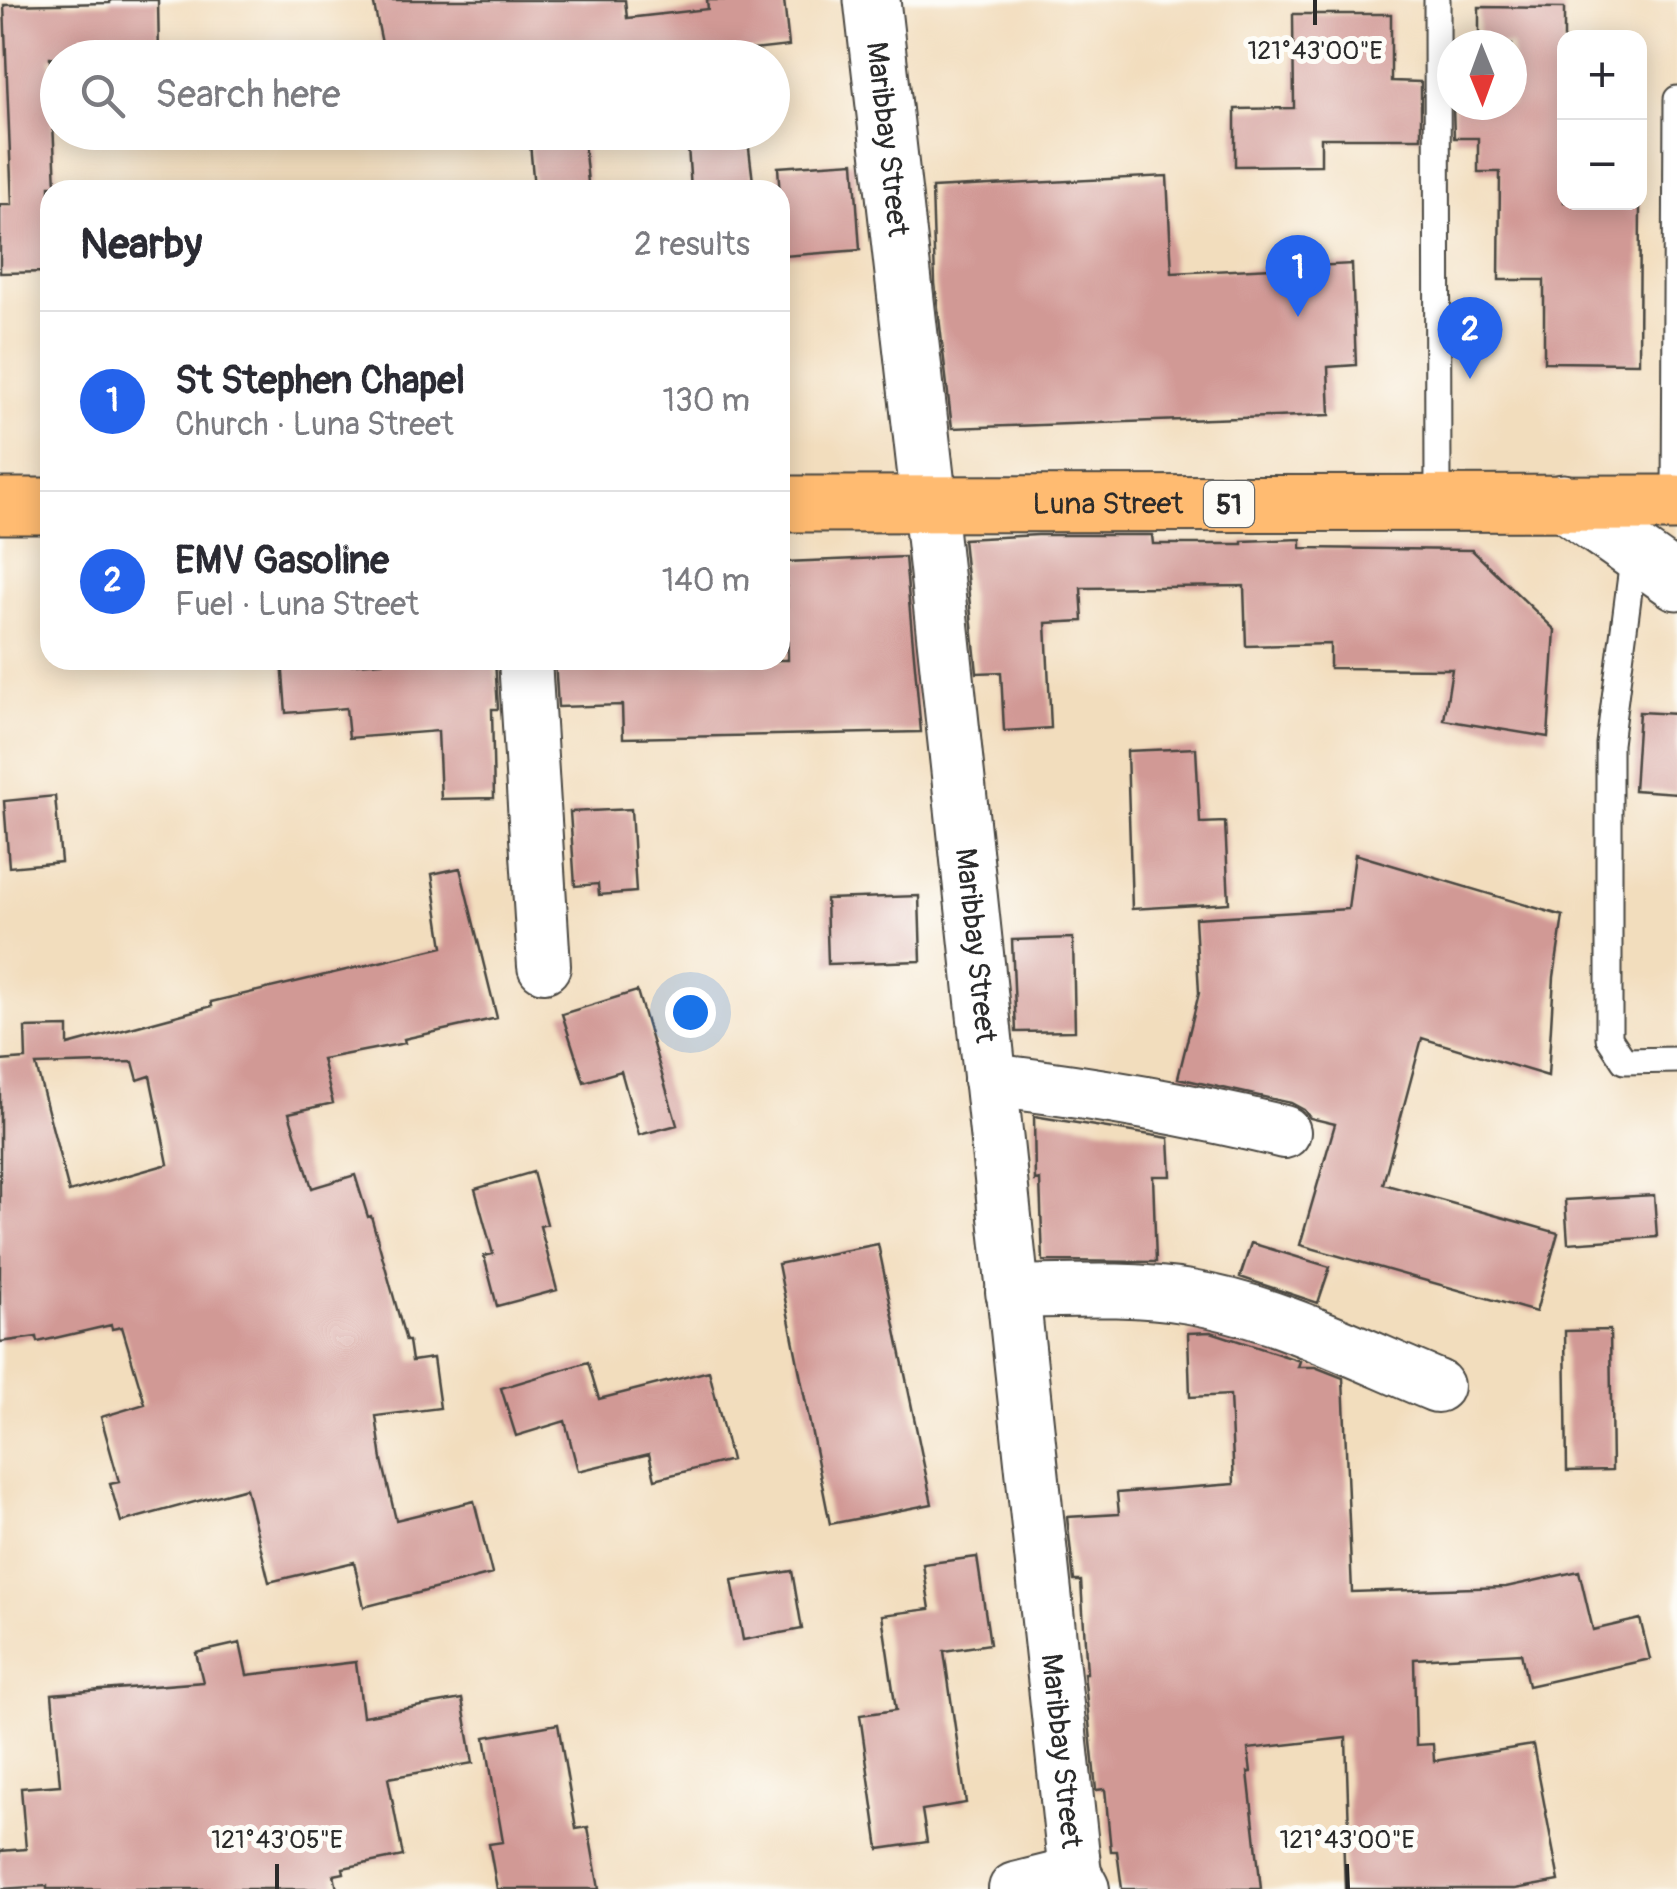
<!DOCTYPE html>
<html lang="en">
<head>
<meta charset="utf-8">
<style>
  body { margin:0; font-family:Pangolin,sans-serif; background:#f2f2f3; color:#2b2b33 }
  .controls { position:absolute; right:30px; top:30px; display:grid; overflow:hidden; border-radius:20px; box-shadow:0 5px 25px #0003 }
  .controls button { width:90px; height:90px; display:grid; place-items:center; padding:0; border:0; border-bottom:2px solid #e1e1e2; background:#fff; color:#2b2b33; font:50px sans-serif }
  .compass { position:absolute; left:1437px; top:30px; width:90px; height:90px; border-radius:50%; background:#fff; box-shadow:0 5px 25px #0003; rotate:179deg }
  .you { position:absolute; left:690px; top:1012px; width:35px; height:35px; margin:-25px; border:8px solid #fff; border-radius:50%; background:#1a73e8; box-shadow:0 0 0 15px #1a73e833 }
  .badge { display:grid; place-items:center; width:65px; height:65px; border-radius:50%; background:#2563eb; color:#fff; font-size:32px; font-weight:700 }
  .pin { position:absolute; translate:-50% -82px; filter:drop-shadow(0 2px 5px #0008) }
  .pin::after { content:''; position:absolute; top:52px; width:35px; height:30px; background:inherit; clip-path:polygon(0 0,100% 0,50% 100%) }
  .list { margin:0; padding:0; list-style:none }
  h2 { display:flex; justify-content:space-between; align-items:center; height:130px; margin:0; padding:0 40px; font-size:42px }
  h2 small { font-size:32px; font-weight:400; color:#7c7c81 }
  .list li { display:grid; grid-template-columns:65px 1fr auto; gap:30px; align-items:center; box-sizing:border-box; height:180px; padding:0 40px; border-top:2px solid #e1e1e2 }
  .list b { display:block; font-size:38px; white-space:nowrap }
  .list p { margin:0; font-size:32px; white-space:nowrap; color:#7c7c81 }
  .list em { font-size:32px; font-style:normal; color:#7c7c81 }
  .icon { flex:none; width:55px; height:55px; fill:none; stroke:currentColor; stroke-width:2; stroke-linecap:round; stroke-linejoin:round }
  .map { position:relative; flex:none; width:1677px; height:1889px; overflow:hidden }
  .search { position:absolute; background:#fff; box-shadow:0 5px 25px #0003; left:40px; top:40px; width:750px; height:110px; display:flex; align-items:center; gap:25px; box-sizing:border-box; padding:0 35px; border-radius:55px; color:#7c7c81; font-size:38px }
  .panel { position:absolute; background:#fff; box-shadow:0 5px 25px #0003; left:40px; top:180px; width:750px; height:490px; border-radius:30px }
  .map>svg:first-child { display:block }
  .building { fill:#d19995; fill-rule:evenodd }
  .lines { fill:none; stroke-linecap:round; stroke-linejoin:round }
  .service-casing { stroke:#494641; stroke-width:29 }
  .minor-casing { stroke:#494641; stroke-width:56 }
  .tertiary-casing { stroke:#494641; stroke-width:59 }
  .primary-casing { stroke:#494641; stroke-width:59 }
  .service { stroke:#fff; stroke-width:25 }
  .minor { stroke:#fff; stroke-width:52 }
  .tertiary { stroke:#fff; stroke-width:55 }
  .primary { stroke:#ffbb71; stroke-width:55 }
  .ticks { fill:none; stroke:#2b2b2b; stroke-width:4 }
  .labels { text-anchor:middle; stroke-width:10; stroke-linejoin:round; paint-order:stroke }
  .shield { fill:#fdfcf7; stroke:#6a6a68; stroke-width:2.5 }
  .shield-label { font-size:28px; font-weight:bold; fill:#2b2b2b }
  .street-label { font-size:30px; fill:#2b2b2b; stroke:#fdfcf7 }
  .ticks-label { font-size:25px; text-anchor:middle; fill:#2b2b2b; stroke:#fdfcf7; stroke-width:10; stroke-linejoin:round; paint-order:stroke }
</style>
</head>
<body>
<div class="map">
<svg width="1677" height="1889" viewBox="0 0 1677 1889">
  <rect width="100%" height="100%" fill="#fdfcf7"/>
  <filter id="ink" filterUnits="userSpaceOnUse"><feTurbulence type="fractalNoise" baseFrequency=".01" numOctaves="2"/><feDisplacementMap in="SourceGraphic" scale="20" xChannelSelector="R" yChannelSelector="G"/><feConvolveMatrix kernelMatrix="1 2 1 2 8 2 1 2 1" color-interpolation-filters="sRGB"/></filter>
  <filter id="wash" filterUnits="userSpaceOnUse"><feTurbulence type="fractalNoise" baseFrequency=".0048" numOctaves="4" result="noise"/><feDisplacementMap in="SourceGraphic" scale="40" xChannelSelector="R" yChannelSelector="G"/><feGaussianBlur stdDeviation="2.25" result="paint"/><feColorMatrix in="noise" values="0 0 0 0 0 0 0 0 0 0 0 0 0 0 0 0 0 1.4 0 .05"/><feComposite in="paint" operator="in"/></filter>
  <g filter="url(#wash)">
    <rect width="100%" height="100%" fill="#f2ddbd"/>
    <g id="blocks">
      <path class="building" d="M 110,0 L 158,0 L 159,58 L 50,58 L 56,186 L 50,186 L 50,272 L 0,273 L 0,205 L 12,205 L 4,5 L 110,3 Z
        M 373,0 L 625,0 L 627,18 L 708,9 L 707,0 L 784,0 L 789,46 L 680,58 L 385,58 Z
        M 1479,7 L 1564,8 L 1564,202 L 1640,202 L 1639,363 L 1544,362 L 1544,280 L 1499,280 L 1500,172 L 1478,172 L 1478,138 L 1454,138 L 1453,105 L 1512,105 L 1512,45 L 1479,45 Z
        M 1293,14 L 1391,14 L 1391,81 L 1421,82 L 1421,138 L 1321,138 L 1321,165 L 1235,166 L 1235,109 L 1294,108 Z
        M 529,132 L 583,132 L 588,183 L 534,188 Z
        M 687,132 L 747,132 L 754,190 L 691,190 Z
        M 854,162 L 860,250 L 784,256 L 778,167 Z
        M 1167,176 L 1172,273 L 1352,264 L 1356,365 L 1328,367 L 1330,415 L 952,428 L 935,283 L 932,188 Z
        M 1038,535 L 1152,535 L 1153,544 L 1242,544 L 1242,541 L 1301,539 L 1301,548 L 1472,550 L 1555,630 L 1548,737 L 1444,720 L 1452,669 L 1330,668 L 1330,644 L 1246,646 L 1244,586 L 1081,588 L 1083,621 L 1046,623 L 1051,728 L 1004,731 L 1001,672 L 977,673 L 963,539 Z
        M 905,557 L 921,732 L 623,738 L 622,705 L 558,707 L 555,660 L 788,660 L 786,562 Z
        M 282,660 L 344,660 L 345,665 L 404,660 L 495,660 L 498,709 L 492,709 L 494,798 L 441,799 L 438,731 L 349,738 L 346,708 L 286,713 Z
        M 1639,712 L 1677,714 L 1677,793 L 1634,790 Z
        M 1196,748 L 1200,823 L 1225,822 L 1229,903 L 1132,909 L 1127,751 Z
        M 55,796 L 61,862 L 9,867 L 4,801 Z
        M 631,809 L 636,892 L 599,895 L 598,884 L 575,886 L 570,812 Z
        M 1355,854 L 1563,916 L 1554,977 L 1548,1076 L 1422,1038 L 1383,1184 L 1558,1233 L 1536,1312 L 1300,1245 L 1335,1124 L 1310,1118 L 1304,1110 L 1291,1103 L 1178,1078 L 1199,993 L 1195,918 L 1348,909 Z
        M 460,868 L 497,1018 L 404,1039 L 405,1043 L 322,1059 L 333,1103 L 289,1113 L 312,1188 L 355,1175 L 368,1217 L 371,1216 L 406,1341 L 409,1341 L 412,1361 L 433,1358 L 440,1408 L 376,1416 L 382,1460 L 396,1520 L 474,1501 L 492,1574 L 364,1607 L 354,1562 L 269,1582 L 246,1488 L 121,1522 L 110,1484 L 119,1482 L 101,1417 L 145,1404 L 122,1327 L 112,1329 L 111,1325 L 38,1342 L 37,1337 L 0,1342 L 0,1061 L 26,1059 L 25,1028 L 68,1027 L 68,1045 L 212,1006 L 211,1002 L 443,947 L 432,874 ZM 133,1062 L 138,1080 L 150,1076 L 168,1164 L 69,1192 L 36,1065 Z
        M 919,896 L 921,961 L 828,964 L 826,899 Z
        M 1073,938 L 1075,1031 L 1016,1032 L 1012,940 Z
        M 637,991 L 677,1125 L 639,1135 L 621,1071 L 584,1082 L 562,1014 Z
        M 1034,1116 L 1169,1138 L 1171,1176 L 1153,1176 L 1156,1262 L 1043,1261 L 1040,1180 L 1035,1181 Z
        M 533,1172 L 547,1224 L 540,1226 L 557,1290 L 497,1306 L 484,1256 L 493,1254 L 475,1189 Z
        M 1654,1195 L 1657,1237 L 1568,1243 L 1565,1200 Z
        M 1251,1243 L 1330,1267 L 1318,1303 L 1240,1277 Z
        M 878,1244 L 932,1504 L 830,1524 L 778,1264 Z
        M 1610,1330 L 1612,1470 L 1567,1471 L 1565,1331 Z
        M 1211,1332 L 1300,1361 L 1298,1367 L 1315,1367 L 1343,1378 L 1352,1592 L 1506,1587 L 1579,1571 L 1593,1630 L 1640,1619 L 1650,1659 L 1528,1686 L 1521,1653 L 1414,1659 L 1416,1745 L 1433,1744 L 1434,1761 L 1533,1745 L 1559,1881 L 1515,1889 L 1345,1889 L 1343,1833 L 1349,1832 L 1346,1738 L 1248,1749 L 1251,1772 L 1248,1772 L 1261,1889 L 1122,1889 L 1117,1851 L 1111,1851 L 1105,1789 L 1096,1790 L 1084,1673 L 1087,1673 L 1081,1581 L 1074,1581 L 1067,1517 L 1119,1514 L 1117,1493 L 1234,1484 L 1230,1395 L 1190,1397 L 1188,1333 Z
        M 588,1362 L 599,1399 L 709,1371 L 731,1460 L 655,1479 L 649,1454 L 578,1471 L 565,1421 L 516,1436 L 501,1388 Z
        M 977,1557 L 990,1644 L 944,1651 L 966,1803 L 922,1810 L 927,1842 L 879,1849 L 860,1715 L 896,1710 L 882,1615 L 930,1609 L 923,1564 Z
        M 792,1571 L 802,1629 L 743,1640 L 732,1580 Z
        M 240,1643 L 247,1675 L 356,1662 L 363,1716 L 462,1699 L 473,1763 L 388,1778 L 403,1856 L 343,1868 L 344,1873 L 334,1875 L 337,1889 L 47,1889 L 47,1886 L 0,1889 L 0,1851 L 26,1849 L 21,1788 L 60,1785 L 52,1694 L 203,1682 L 196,1653 Z
        M 558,1724 L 576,1829 L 588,1827 L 599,1889 L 497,1889 L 489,1844 L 503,1842 L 485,1737 Z"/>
    </g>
  </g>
  <g filter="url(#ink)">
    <use href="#blocks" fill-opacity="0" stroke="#494641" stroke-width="2.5"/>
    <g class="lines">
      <defs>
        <path id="service" d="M 1437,0 L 1438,504
          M 1675,503 L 1677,99
          M 1634,552 L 1609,744 L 1609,1038 L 1624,1061 L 1677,1060"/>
        <g id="minor">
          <path id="s1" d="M 929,503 L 1075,1874 L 1083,1889"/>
          <path d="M 525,660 L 544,966"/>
          <path d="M 990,1080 C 1092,1092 1184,1108 1284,1132"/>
          <path d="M 1012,1292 C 1071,1291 1131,1287 1190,1297 C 1275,1311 1357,1353 1437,1386"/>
          <path d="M 1015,1889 L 1075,1874"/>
        </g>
        <g id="tertiary">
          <path id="s2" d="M 872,0 L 929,503"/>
          <path d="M 1563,502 L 1677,582"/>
        </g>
        <g id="primary">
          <path id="s3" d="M 780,504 L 1677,503"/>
          <path d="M 0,506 L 50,506"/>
        </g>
      </defs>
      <use href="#service" class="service-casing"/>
      <use href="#minor" class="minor-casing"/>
      <use href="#tertiary" class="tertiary-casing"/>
      <use href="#primary" class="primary-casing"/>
      <use href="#service" class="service"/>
      <use href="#minor" class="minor"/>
      <use href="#tertiary" class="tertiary"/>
      <use href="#primary" class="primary"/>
    </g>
  </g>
  <path class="ticks" d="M 1315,0 L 1315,25M 277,1864 L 277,1889M 1347,1864 L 1348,1889"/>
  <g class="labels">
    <rect class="shield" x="1204" y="481" width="50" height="46" rx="8"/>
    <g class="shield-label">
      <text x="1229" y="514">51</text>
    </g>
    <g class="street-label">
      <text dy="10" stroke="none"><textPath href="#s2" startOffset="140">Maribbay Street</textPath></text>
      <text dy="10" stroke="none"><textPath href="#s3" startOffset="328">Luna Street</textPath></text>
      <text dy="10" stroke="none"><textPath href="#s1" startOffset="445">Maribbay Street</textPath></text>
      <text dy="10" stroke="none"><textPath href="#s1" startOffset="1255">Maribbay Street</textPath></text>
    </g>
  </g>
  <g class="ticks-label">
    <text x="1315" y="59">121°43'00"E</text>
    <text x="277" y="1848">121°43'05"E</text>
    <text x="1347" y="1848">121°43'00"E</text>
  </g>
</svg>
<div class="controls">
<button>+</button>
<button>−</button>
</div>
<svg class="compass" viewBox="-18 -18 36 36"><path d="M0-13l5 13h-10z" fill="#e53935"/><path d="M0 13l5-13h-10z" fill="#7c7c81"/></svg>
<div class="you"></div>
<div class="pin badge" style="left:1298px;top:317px">1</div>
<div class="pin badge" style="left:1470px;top:379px">2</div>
<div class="search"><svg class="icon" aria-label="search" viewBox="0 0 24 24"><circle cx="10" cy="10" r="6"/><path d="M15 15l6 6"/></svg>Search here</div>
<section class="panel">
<h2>Nearby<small>2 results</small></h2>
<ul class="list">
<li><span class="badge">1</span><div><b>St Stephen Chapel</b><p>Church · Luna Street</p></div><em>130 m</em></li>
<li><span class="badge">2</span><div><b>EMV Gasoline</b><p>Fuel · Luna Street</p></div><em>140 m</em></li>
</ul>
</section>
</div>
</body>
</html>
